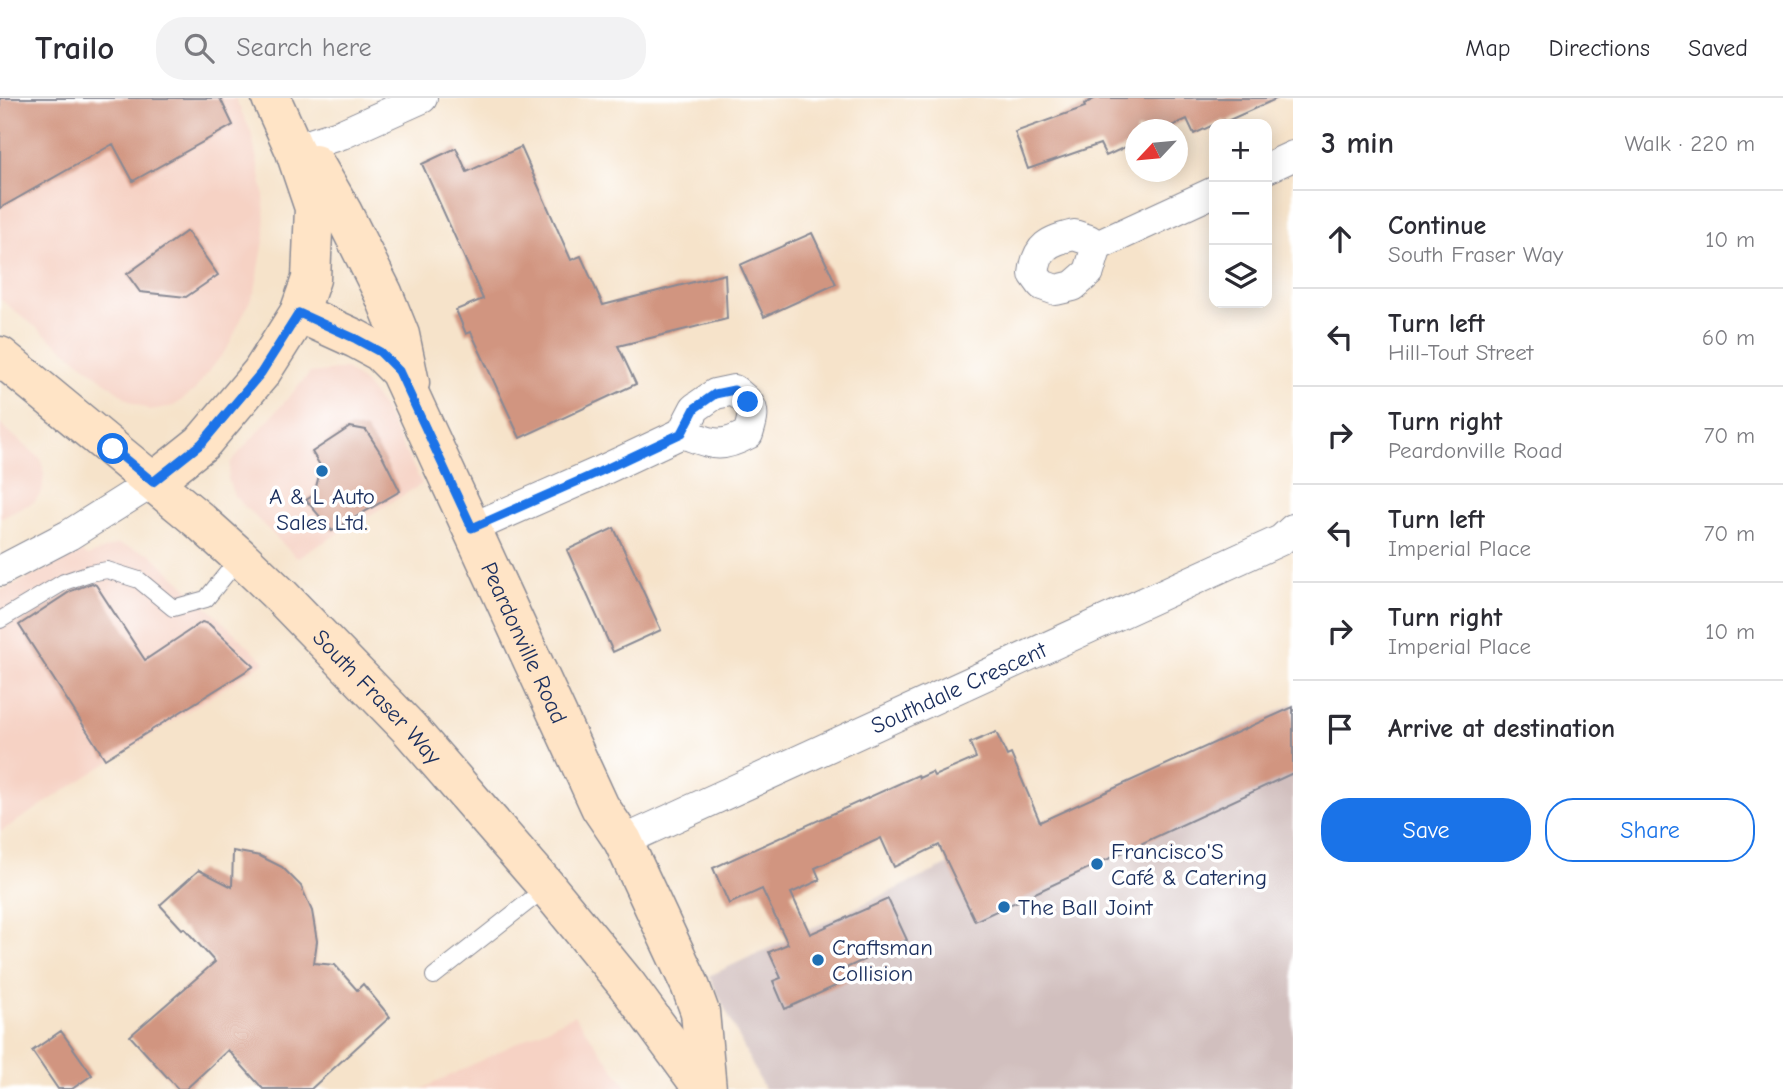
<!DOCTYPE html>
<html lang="en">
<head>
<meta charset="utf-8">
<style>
  body { margin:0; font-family:"Comic Neue",sans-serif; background:#f2f2f3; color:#2b2b33 }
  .controls { position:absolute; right:21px; top:21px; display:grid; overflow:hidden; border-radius:14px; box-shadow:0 4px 18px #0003 }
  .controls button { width:63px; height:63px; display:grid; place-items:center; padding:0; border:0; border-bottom:2px solid #e1e1e2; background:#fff; color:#2b2b33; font:35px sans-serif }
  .compass { position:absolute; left:1125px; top:21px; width:63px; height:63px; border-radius:50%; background:#fff; box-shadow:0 4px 18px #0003; rotate:244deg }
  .stop { position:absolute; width:21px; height:21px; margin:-16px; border:5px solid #1a73e8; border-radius:50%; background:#fff }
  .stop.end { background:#1a73e8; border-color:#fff; box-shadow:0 2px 7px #0008 }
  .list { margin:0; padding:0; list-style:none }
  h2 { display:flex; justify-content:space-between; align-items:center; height:91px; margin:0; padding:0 28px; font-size:30px }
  h2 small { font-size:23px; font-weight:400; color:#7c7c81 }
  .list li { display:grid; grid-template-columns:46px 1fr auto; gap:21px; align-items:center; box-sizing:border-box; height:98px; padding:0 28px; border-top:2px solid #e1e1e2 }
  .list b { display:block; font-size:26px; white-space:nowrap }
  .list p { margin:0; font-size:23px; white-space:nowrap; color:#7c7c81 }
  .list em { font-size:23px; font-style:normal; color:#7c7c81 }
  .actions { display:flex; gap:14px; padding:21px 28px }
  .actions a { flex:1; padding:16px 0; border:2px solid #1a73e8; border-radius:28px; text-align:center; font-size:24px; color:#1a73e8 }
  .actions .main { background:#1a73e8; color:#fff }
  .icon { flex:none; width:38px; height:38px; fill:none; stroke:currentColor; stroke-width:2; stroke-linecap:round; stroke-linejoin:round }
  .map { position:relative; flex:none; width:1293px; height:991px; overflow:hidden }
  header { display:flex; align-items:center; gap:42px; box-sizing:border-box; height:98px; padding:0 35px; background:#fff; border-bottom:2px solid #e1e1e2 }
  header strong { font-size:33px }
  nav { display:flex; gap:38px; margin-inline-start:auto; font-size:24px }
  .search { width:490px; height:63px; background:#f2f2f3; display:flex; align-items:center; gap:18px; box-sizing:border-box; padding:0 24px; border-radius:28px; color:#7c7c81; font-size:26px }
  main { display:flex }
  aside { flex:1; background:#fff }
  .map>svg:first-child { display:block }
  .built { fill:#f6d2c4 }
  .industrial { fill:#d1bfbe }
  .building { fill:#d19580 }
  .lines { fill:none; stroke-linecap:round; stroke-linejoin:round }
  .lane-casing { stroke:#888994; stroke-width:18 }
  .street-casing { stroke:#888994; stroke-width:32 }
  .secondary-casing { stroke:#888994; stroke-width:41 }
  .lane { stroke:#fff; stroke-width:16 }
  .street { stroke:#fff; stroke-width:30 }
  .secondary { stroke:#ffe4c6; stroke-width:38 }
  .route { stroke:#1a73e8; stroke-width:9 }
  .poi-dot { fill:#1f6fb2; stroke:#fff; stroke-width:2.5 }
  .labels { text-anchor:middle; stroke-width:7; stroke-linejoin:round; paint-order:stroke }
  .poi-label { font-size:23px; fill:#1b2f5e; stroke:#fff; text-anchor:start }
  .street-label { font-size:23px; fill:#1b2f5e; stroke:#fff }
</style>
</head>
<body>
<header>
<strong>Trailo</strong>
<div class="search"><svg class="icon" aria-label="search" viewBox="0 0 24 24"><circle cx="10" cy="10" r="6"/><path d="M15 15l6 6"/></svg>Search here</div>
<nav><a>Map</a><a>Directions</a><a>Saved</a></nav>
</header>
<main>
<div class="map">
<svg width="1293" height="991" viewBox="0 0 1293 991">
  <rect width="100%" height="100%" fill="#fff"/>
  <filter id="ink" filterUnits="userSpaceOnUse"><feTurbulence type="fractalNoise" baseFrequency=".0143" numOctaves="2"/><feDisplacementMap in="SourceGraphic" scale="14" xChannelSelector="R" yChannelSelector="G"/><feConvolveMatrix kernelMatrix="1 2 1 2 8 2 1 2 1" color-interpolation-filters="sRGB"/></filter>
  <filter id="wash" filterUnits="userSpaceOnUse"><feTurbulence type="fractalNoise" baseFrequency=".00686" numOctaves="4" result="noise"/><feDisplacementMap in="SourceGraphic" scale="28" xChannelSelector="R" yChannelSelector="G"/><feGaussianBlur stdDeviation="1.57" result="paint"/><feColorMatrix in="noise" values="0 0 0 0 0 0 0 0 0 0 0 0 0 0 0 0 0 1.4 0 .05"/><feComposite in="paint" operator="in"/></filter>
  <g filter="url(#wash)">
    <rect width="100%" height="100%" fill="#f6e3ca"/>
    <path class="built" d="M 0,0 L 235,0 L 251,34 L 264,95 L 265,138 L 255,192 L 228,249 L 194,293 L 174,308 L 150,312 L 131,304 L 0,201 Z
      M 346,271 L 365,286 L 382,308 L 422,386 L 297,460 L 234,398 L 228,381 L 230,365 L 310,275 Z
      M 0,326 L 41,361 L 44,377 L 42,393 L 34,404 L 0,420 Z
      M 117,446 L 150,455 L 265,564 L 0,734 L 0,493 L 82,454 L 88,458 Z
      M 574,917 L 629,991 L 422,991 Z"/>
    <path class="industrial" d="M 1293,606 L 1293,991 L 764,991 L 709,878 Z"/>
    <g id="blocks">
      <path class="building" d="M 0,0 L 220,0 L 233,27 L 133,83 L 113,46 L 0,110 Z
        M 1096,0 L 1278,0 L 1225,24 L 1224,22 L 1194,36 L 1187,21 L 1163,32 L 1136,32 L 1136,44 L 1106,58 L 1100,46 L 1028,71 L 1015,34 L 1085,9 L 1084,6 Z
        M 521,49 L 571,162 L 581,158 L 603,207 L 725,176 L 727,221 L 618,248 L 636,286 L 520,340 L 471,234 L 466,236 L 456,212 L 483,201 L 422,66 L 456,50 L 467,74 Z
        M 187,133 L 218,177 L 186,199 L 140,194 L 127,176 Z
        M 812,135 L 836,186 L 764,219 L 740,167 Z
        M 350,329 L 366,332 L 382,357 L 400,393 L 332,433 L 306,402 L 314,397 L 321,369 L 312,354 Z
        M 614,430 L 661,532 L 613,554 L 567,452 Z
        M 92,485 L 96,487 L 145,562 L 202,524 L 209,526 L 254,568 L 105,661 L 19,527 L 71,493 Z
        M 1293,609 L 1293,675 L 975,823 L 939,747 L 894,769 L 881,740 L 815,770 L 820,782 L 791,795 L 810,836 L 888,801 L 907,842 L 846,870 L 851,881 L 785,911 L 773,883 L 781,880 L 769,854 L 788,846 L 762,791 L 729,806 L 713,770 L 918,677 L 919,680 L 932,674 L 934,678 L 976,660 L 970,645 L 996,634 L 1007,658 L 1011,656 L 1040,724 Z
        M 233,753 L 260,758 L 282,769 L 301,788 L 312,813 L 317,843 L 314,865 L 335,867 L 357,892 L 363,886 L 390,919 L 311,991 L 263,991 L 228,952 L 186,991 L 178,991 L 130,938 L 215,864 L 184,830 L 182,831 L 160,807 L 199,772 L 232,789 Z
        M 61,933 L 92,977 L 72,991 L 58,991 L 32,953 Z"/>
    </g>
  </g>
  <g filter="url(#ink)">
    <use href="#blocks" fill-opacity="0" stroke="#888994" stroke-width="2"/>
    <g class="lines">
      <defs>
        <path id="lane" d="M 0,522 L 64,484 L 90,475 L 107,472 L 139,482 L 173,510 L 206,501 L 240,459
          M 434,878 L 547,789"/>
        <g id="street">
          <path d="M 294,51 L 342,36 L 422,0"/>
          <path d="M 1267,70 L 1293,58"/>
          <path d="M 1074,137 L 1089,142 L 1097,148 L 1089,174 L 1073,188 L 1056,192 L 1042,187 L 1034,176 C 1037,148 1049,143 1074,137 Z"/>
          <path d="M 1097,148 L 1214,94"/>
          <path d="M 472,430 L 599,374 L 682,335 L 695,310 L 715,296 L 734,292 C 754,308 756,311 748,336 C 718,352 712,345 682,335"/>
          <path d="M 0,473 L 69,437 L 153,384"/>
          <path id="s1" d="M 623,743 L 1281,442 L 1293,431"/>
        </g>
        <g id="secondary">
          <path d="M 315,66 L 343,115 L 383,195 L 400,237 L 410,285"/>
          <path id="s2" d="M 299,215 L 356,241 L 380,254 L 399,273 L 600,709 L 623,743 L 690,887 L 700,914 L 707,991"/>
          <path id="s3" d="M 0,258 L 200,423 L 240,459 L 281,498 L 408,629 L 547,789 L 627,887 L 703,991"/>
          <path d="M 153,384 L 202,345 L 261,275 L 299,215 L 311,181 L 314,110 L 294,51 L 271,0"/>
        </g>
      </defs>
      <use href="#lane" class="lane-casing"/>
      <use href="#street" class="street-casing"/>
      <use href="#secondary" class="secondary-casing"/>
      <use href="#lane" class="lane"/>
      <use href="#street" class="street"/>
      <use href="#secondary" class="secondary"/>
    </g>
  </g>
  <g class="lines" filter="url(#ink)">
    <path class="route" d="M 113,351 L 153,384 L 202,345 L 261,275 L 299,215 L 356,241 L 380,254 L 399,273 L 472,430 L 599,374 L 682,335 L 695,310 L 715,296 L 734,292 L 748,304"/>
  </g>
  <g class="poi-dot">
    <circle cx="322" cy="373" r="7"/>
    <circle cx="1097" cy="766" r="7"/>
    <circle cx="1004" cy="809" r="7"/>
    <circle cx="818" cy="862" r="7"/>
  </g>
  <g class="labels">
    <g class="poi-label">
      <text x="322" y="406" text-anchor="middle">A &amp; L Auto<tspan x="322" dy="26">Sales Ltd.</tspan></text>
      <text x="1111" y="761">Francisco'S<tspan x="1111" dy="26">Café &amp; Catering</tspan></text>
      <text x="1018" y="817">The Ball Joint</text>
      <text x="832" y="857">Craftsman<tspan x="832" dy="26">Collision</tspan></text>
    </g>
    <g class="street-label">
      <text dy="8" stroke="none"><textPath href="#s2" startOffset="416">Peardonville Road</textPath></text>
      <text dy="8" stroke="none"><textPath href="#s1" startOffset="369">Southdale Crescent</textPath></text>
      <text dy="8" stroke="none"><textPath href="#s3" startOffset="509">South Fraser Way</textPath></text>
    </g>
  </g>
</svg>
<div class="controls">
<button>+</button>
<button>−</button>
<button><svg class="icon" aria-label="layers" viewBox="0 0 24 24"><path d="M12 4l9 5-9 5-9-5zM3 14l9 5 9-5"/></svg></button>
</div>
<svg class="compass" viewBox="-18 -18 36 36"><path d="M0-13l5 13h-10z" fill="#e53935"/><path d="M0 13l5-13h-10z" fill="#7c7c81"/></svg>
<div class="stop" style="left:113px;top:351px"></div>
<div class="stop end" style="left:748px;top:304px"></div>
</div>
<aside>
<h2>3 min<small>Walk · 220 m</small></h2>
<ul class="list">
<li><svg class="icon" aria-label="ahead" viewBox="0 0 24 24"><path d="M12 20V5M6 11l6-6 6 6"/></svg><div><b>Continue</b><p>South Fraser Way</p></div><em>10 m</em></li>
<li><svg class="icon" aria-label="left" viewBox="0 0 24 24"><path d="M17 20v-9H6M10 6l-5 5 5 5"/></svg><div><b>Turn left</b><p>Hill-Tout Street</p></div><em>60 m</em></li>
<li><svg class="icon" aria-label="right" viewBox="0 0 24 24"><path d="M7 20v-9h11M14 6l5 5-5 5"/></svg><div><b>Turn right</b><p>Peardonville Road</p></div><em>70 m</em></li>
<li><svg class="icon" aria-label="left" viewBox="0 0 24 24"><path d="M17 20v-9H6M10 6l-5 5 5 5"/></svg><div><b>Turn left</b><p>Imperial Place</p></div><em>70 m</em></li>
<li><svg class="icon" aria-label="right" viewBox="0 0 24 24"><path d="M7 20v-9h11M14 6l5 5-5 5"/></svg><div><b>Turn right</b><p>Imperial Place</p></div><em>10 m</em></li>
<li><svg class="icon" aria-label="arrive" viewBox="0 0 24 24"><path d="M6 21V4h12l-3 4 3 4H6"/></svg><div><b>Arrive at destination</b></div></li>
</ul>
<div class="actions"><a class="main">Save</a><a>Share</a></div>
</aside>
</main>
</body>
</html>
